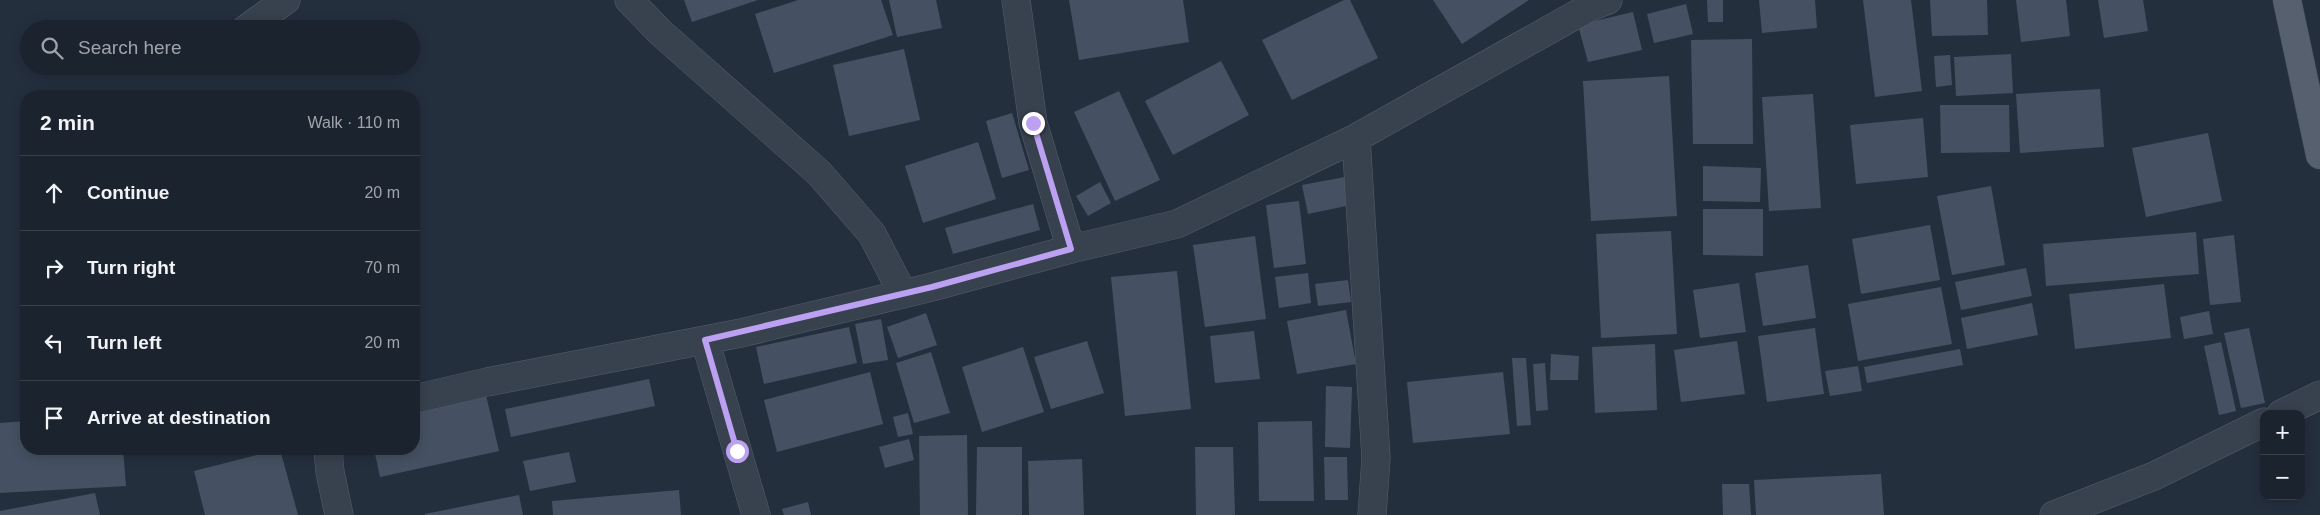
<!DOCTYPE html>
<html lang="en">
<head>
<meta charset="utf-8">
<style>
  body { margin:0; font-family:Arial,sans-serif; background:#282f3a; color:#f1f3f6 }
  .controls { position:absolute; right:15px; bottom:15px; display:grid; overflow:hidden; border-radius:10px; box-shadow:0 2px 12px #0003 }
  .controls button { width:45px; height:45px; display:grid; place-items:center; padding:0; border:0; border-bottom:1px solid #39404a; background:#1b232e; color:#f1f3f6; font:25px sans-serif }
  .stop { position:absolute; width:15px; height:15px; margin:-11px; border:4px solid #bca0f2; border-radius:50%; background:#fff }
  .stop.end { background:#bca0f2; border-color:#fff; box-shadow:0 1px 5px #0008 }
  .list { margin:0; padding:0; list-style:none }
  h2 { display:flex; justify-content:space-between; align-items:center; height:65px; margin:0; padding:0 20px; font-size:21px }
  h2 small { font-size:16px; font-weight:400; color:#a0a4aa }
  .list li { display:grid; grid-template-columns:32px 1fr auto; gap:15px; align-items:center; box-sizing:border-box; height:75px; padding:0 20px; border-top:1px solid #39404a }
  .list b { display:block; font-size:19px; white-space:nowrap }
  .list em { font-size:16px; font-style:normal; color:#a0a4aa }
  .icon { flex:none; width:28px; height:28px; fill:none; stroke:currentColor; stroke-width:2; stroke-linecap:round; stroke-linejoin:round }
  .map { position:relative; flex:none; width:2320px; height:515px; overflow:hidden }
  .search { position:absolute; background:#1b232e; box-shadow:0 2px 12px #0003; left:20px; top:20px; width:400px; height:55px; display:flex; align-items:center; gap:12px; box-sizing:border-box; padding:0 18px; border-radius:28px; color:#a0a4aa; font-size:19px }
  .panel { position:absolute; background:#1b232e; box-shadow:0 2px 12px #0003; left:20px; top:90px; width:400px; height:365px; border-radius:20px }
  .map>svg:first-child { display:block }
  .building { fill:#455162 }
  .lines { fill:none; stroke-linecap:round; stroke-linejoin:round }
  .minor-casing { stroke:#565f6c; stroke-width:29 }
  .major-casing { stroke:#414a57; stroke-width:29 }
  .minor { stroke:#38414e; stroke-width:28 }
  .major { stroke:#56606e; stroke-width:28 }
  .route { stroke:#bca0f2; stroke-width:6 }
</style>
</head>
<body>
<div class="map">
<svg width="2320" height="515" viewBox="0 0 2320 515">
  <rect width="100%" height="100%" fill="#242f3e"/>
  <path class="building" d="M 684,0 L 758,0 L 692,22 Z
    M 798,0 L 881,0 L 893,35 L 774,73 L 755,14 Z
    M 889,0 L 936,0 L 942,28 L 897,37 Z
    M 1069,0 L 1183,0 L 1189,42 L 1079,60 Z
    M 1344,0 L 1350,0 L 1378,58 L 1292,100 L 1262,40 Z
    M 1433,0 L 1529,0 L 1462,44 Z
    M 1707,0 L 1723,0 L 1723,22 L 1708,22 Z
    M 1759,0 L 1815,0 L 1817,28 L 1762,33 Z
    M 1863,0 L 1911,0 L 1922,91 L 1875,97 Z
    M 1930,0 L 1987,0 L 1988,35 L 1932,36 Z
    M 2016,0 L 2066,0 L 2070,36 L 2021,42 Z
    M 2098,0 L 2143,0 L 2148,31 L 2104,38 Z
    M 1686,4 L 1693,34 L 1654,43 L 1647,14 Z
    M 1633,12 L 1642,50 L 1588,62 L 1578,25 Z
    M 1752,39 L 1753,144 L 1693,144 L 1691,40 Z
    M 904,49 L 920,120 L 849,136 L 833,65 Z
    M 2011,54 L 2013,93 L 1956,96 L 1954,57 Z
    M 1950,55 L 1952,85 L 1936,87 L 1934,56 Z
    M 1221,61 L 1249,115 L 1173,155 L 1145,101 Z
    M 1669,76 L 1677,216 L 1591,221 L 1583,81 Z
    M 2100,89 L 2104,147 L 2020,153 L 2016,94 Z
    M 1119,91 L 1160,180 L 1115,201 L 1074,112 Z
    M 1813,94 L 1821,208 L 1769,211 L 1762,97 Z
    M 1940,105 L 2009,105 L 2010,152 L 1941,153 Z
    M 1012,113 L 1029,170 L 1002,178 L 986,121 Z
    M 1923,118 L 1928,177 L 1856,184 L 1850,125 Z
    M 2208,133 L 2222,201 L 2146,217 L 2132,148 Z
    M 978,142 L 996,199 L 923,223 L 905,166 Z
    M 1703,166 L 1761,168 L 1760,202 L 1703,201 Z
    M 1345,177 L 1351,205 L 1308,214 L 1302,185 Z
    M 1100,182 L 1111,203 L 1088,216 L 1076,196 Z
    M 1991,186 L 2005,265 L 1952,275 L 1937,196 Z
    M 1299,201 L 1306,264 L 1274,268 L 1266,205 Z
    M 1033,204 L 1040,230 L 953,254 L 945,228 Z
    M 1703,209 L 1763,209 L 1763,256 L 1703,255 Z
    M 1930,225 L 1940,280 L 1861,294 L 1852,239 Z
    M 1671,231 L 1677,334 L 1601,338 L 1596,234 Z
    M 2196,232 L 2199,274 L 2046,286 L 2043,244 Z
    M 2234,235 L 2241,302 L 2210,305 L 2203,239 Z
    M 1255,236 L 1266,319 L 1205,327 L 1193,245 Z
    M 1808,265 L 1816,318 L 1763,326 L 1755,273 Z
    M 2026,268 L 2032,296 L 1961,310 L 1955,282 Z
    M 1177,271 L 1191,409 L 1125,416 L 1111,277 Z
    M 1308,273 L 1311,303 L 1279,308 L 1275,277 Z
    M 1348,280 L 1351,302 L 1318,306 L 1315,284 Z
    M 1739,283 L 1746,332 L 1700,338 L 1693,290 Z
    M 2164,284 L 2171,338 L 2075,349 L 2069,294 Z
    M 1941,287 L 1952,344 L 1858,361 L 1848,304 Z
    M 2032,303 L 2038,335 L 1967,349 L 1961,318 Z
    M 1346,310 L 1356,364 L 1297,374 L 1287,321 Z
    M 2209,311 L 2213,334 L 2184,339 L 2180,317 Z
    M 926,313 L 937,345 L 898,358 L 887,327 Z
    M 881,319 L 888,360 L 863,364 L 855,324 Z
    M 849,327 L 857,363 L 764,384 L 756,347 Z
    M 1815,328 L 1824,394 L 1767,402 L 1758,336 Z
    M 2249,328 L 2265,403 L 2241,408 L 2224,333 Z
    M 1254,331 L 1260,379 L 1215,383 L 1210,336 Z
    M 1087,341 L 1104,393 L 1051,409 L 1034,357 Z
    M 1737,341 L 1745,394 L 1681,402 L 1674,350 Z
    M 2221,342 L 2236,411 L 2219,415 L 2204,346 Z
    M 1655,344 L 1657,410 L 1595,413 L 1592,347 Z
    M 1023,347 L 1044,412 L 982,432 L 962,367 Z
    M 1960,349 L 1963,365 L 1867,383 L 1864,367 Z
    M 931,352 L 950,413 L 914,423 L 896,363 Z
    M 1551,354 L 1579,356 L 1578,380 L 1550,380 Z
    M 1512,358 L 1526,358 L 1531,425 L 1517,426 Z
    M 1545,363 L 1548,410 L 1536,411 L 1533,364 Z
    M 1858,366 L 1862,391 L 1830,396 L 1825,371 Z
    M 870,372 L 883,424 L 777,452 L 764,400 Z
    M 1503,372 L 1510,434 L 1413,443 L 1407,382 Z
    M 649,379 L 655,406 L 511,437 L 505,409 Z
    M 1326,386 L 1352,387 L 1350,448 L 1325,447 Z
    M 486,395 L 499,451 L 380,477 L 374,449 L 414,449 L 414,412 Z
    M 908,413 L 913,434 L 898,437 L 893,417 Z
    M 26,421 L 26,449 L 123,449 L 126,486 L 0,493 L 0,423 Z
    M 1312,421 L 1314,501 L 1259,501 L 1258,422 Z
    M 967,435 L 968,515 L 920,515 L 919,436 Z
    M 909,439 L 914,460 L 885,468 L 879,447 Z
    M 977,447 L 1022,447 L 1022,515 L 976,515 Z
    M 1195,447 L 1233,447 L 1235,515 L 1196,515 Z
    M 280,449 L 298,515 L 205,515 L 194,471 Z
    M 569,452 L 576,482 L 530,491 L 523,461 Z
    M 1324,457 L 1347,457 L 1348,500 L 1325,500 Z
    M 1082,459 L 1084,515 L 1029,515 L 1028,461 Z
    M 1881,474 L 1884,515 L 1756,515 L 1754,480 Z
    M 1722,484 L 1749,484 L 1751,515 L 1723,515 Z
    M 679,490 L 681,515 L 553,515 L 552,501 Z
    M 95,493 L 100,515 L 0,515 L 0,511 Z
    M 519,495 L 523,515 L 425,515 L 425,514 Z
    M 808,502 L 811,515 L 784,515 L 782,509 Z"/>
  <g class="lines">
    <defs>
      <path id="minor" d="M 629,0 L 660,32 L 819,173 L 872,234 L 903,294
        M 1016,0 L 1033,123 L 1071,249
        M 246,29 L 286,0
        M 1356,138 L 1376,458 L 1372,515
        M 705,340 L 756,515
        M 414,399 L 487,382 L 741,333 L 932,287 L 1071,249 L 1177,224 L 1356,138 L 1588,8 L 1608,0
        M 2281,414 L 2320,395
        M 328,449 L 330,472 L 339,515
        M 2054,515 L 2154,476 L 2264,422"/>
      <path id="major" d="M 2287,0 L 2320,155"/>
    </defs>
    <use href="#minor" class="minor-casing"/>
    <use href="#major" class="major-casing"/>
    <use href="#minor" class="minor"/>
    <use href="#major" class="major"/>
  </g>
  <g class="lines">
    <path class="route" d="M 737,451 L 705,340 L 932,287 L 1071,249 L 1033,123"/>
  </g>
</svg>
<div class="controls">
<button>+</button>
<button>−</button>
</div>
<div class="stop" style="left:737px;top:451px"></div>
<div class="stop end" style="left:1033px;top:123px"></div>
<div class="search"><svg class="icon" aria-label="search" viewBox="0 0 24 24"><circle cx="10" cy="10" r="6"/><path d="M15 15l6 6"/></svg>Search here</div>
<section class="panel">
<h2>2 min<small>Walk · 110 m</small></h2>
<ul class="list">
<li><svg class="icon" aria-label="ahead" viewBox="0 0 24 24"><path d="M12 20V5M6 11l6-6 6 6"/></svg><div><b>Continue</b></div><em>20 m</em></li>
<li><svg class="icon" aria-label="right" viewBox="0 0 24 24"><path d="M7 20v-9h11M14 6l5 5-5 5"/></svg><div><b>Turn right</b></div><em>70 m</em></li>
<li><svg class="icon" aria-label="left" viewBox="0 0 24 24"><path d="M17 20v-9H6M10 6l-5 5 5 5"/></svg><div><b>Turn left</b></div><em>20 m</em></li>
<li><svg class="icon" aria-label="arrive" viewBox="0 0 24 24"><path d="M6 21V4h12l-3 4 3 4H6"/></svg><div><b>Arrive at destination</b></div></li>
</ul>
</section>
</div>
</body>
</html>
